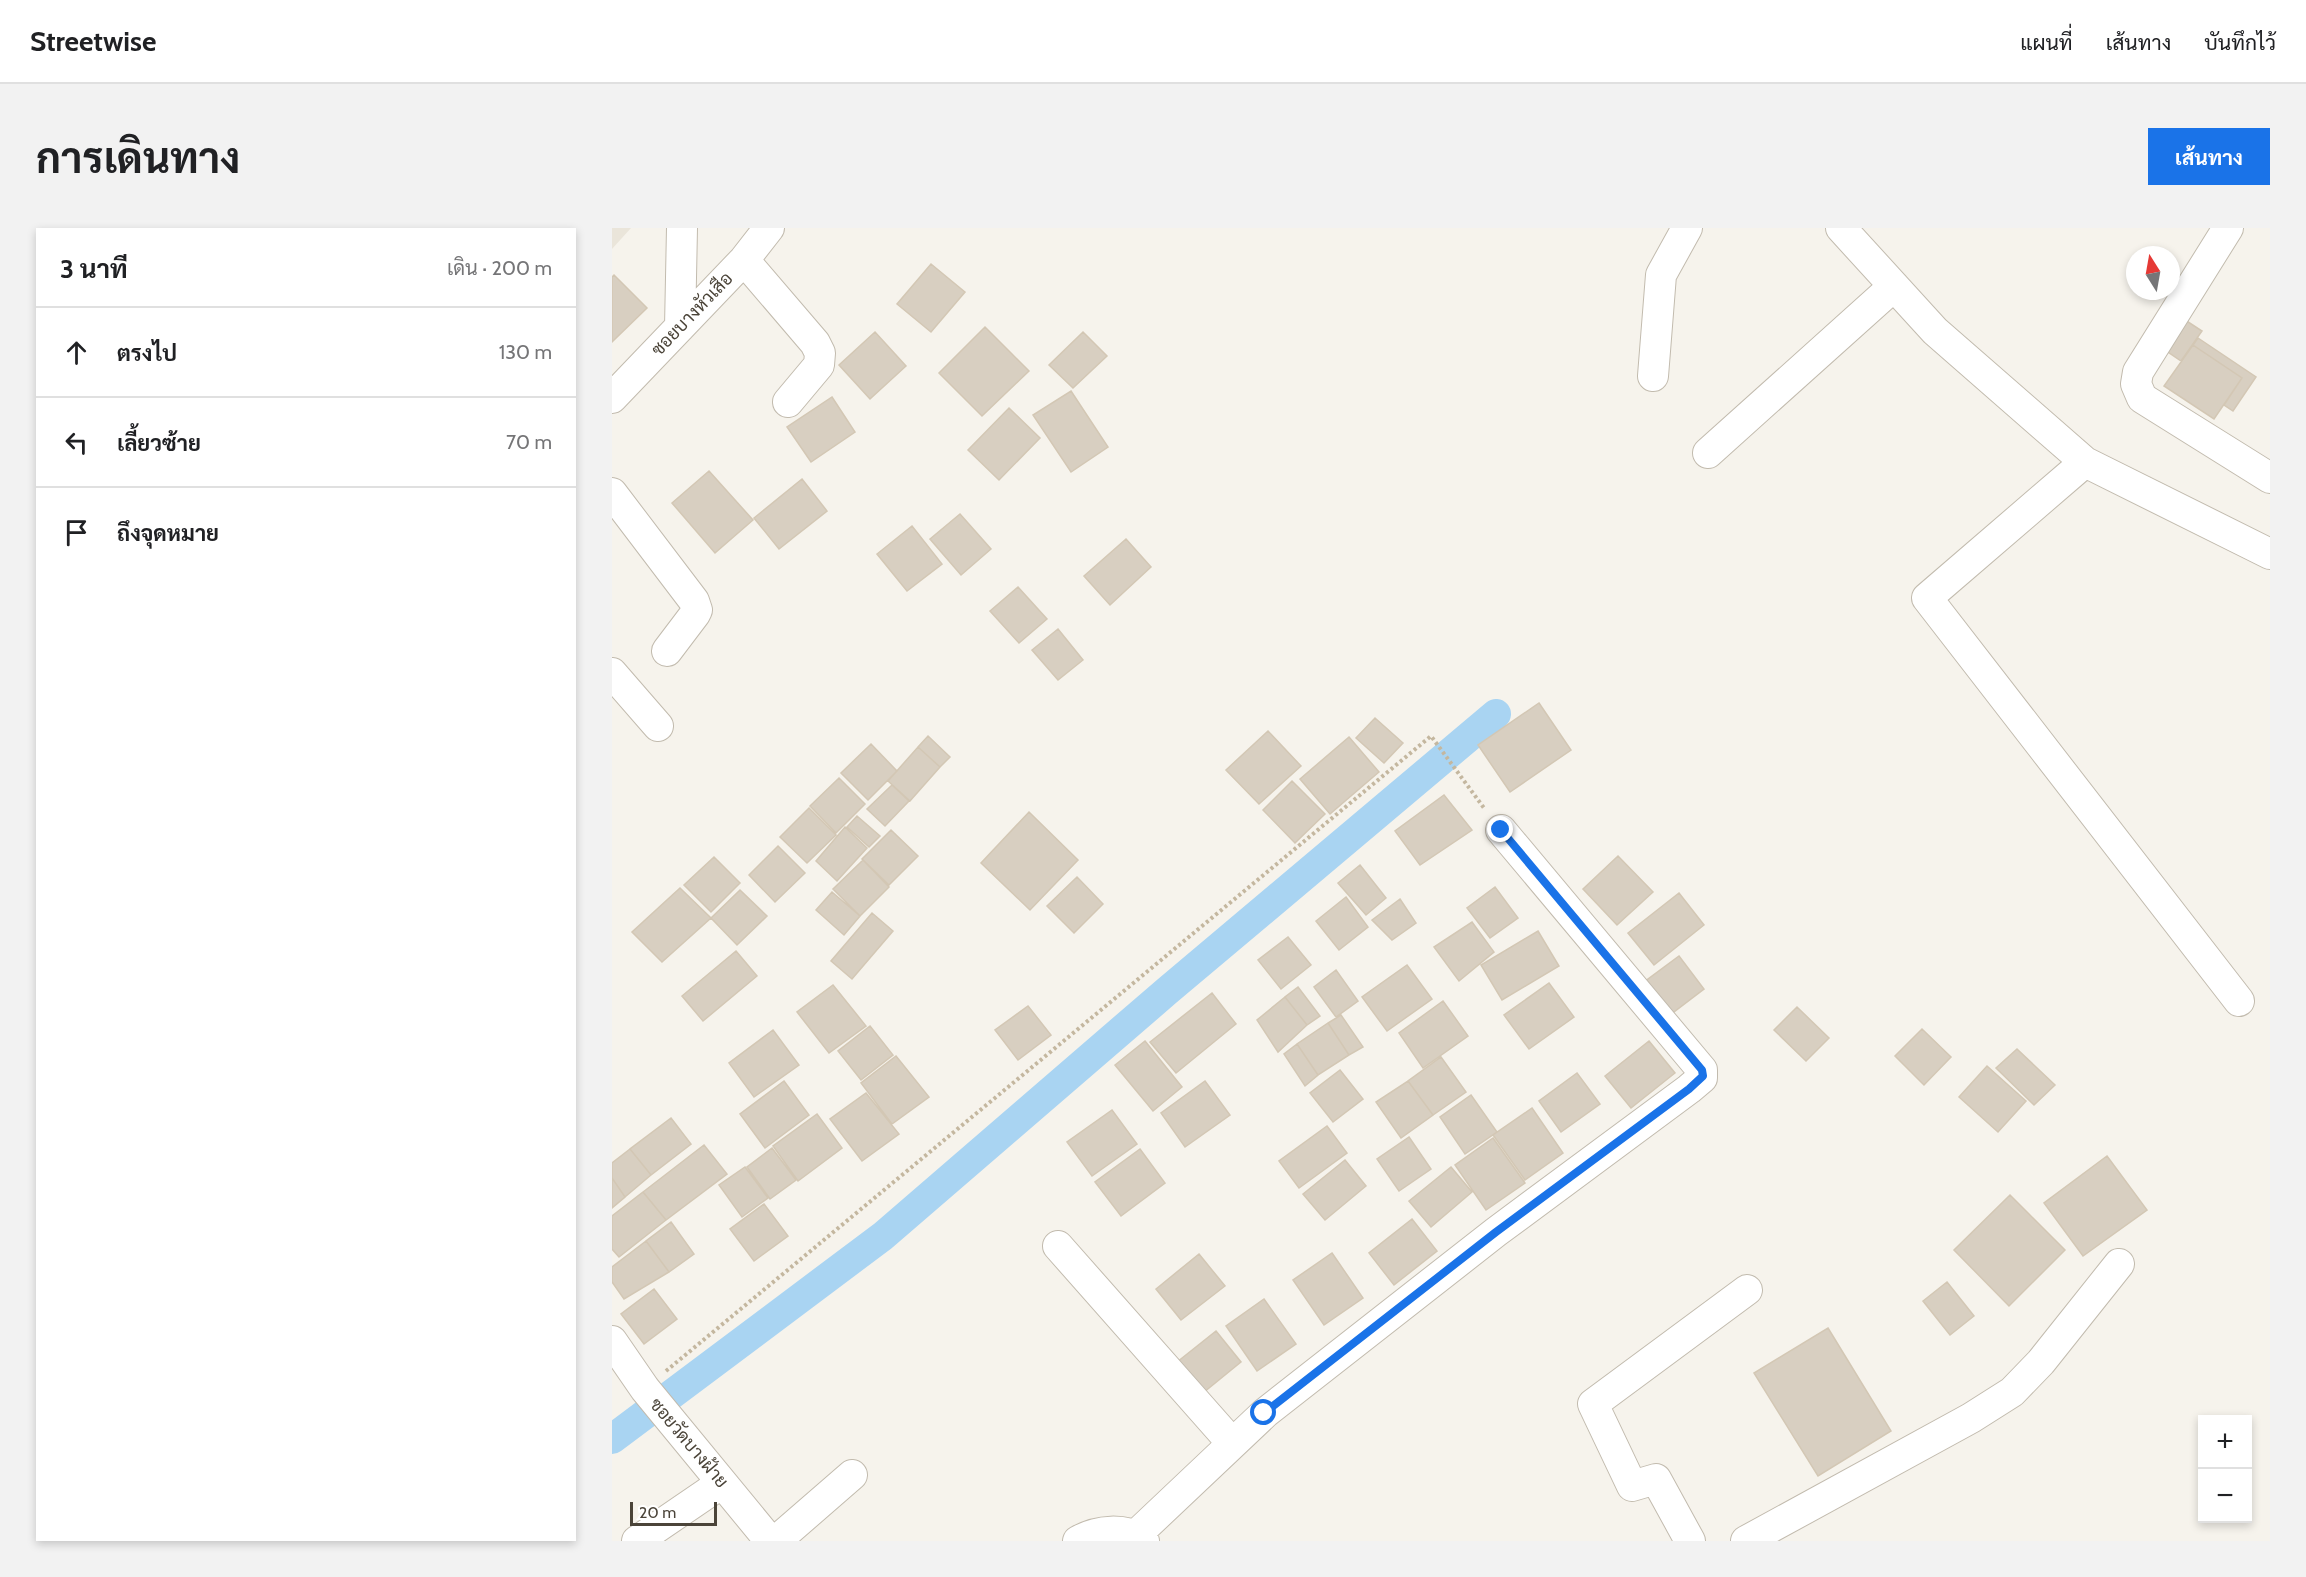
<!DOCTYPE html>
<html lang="th">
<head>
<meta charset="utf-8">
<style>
  body { margin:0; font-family:Cabin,Sarabun,sans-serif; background:#f2f2f2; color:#202124 }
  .controls { position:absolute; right:18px; bottom:18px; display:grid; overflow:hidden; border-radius:0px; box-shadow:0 3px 9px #0003 }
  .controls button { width:54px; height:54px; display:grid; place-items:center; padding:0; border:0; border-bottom:2px solid #e0e0e0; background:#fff; color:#202124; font:30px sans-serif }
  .compass { position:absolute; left:1514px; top:18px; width:54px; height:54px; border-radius:50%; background:#fff; box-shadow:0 3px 9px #0003; rotate:349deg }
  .scale { position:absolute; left:18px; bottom:15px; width:87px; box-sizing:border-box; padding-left:6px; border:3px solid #4b4439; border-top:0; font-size:16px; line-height:21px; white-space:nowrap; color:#4b4439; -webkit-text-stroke:4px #fff; paint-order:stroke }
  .stop { position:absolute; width:18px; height:18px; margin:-14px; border:4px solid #1a73e8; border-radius:50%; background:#fff }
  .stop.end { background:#1a73e8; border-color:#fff; box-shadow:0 2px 6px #0008 }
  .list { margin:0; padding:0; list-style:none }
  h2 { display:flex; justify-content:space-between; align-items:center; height:78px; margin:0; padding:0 24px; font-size:26px }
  h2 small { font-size:20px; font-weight:400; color:#757577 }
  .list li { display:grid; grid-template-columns:39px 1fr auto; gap:18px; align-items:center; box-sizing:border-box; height:90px; padding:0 24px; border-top:2px solid #e0e0e0 }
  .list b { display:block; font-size:22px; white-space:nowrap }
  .list em { font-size:20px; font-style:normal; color:#757577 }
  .icon { flex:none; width:33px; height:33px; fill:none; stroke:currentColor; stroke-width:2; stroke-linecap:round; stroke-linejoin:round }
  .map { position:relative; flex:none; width:1658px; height:1313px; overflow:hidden; border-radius:0px }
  header { display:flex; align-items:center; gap:36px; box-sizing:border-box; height:84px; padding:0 30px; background:#fff; border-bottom:2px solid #e0e0e0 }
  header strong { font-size:28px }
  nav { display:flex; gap:33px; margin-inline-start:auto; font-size:21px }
  .intro { display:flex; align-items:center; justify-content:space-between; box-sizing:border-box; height:144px; padding:0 36px }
  h1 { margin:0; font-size:42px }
  .button { padding:15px 27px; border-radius:0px; background:#1a73e8; color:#fff; font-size:21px; font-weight:700 }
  main { display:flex; gap:36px; padding:0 36px }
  aside { flex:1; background:#fff; border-radius:0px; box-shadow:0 3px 9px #0003 }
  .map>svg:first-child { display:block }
  .residential { fill:#eae5da }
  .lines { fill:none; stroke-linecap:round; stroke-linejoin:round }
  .canal { stroke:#a9d4f2; stroke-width:30 }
  .building { fill:#d8cfc1; stroke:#d3c7b4; stroke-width:1.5 }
  .minor-casing { stroke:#c2bbae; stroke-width:32 }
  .path { stroke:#c4b79f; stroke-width:4; stroke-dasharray:3 3; stroke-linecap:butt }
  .minor { stroke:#fff; stroke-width:30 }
  .route { stroke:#1a73e8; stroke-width:8 }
  .labels { text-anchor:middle; stroke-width:6; stroke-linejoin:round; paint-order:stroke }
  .street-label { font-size:18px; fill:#4b4439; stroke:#fff }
</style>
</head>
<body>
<header>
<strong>Streetwise</strong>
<nav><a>แผนที่</a><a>เส้นทาง</a><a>บันทึกไว้</a></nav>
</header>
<div class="intro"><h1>การเดินทาง</h1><a class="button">เส้นทาง</a></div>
<main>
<aside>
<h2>3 นาที<small>เดิน · 200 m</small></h2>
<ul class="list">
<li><svg class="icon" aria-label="ahead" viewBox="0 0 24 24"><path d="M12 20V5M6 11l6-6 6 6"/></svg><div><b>ตรงไป</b></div><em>130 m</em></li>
<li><svg class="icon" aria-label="left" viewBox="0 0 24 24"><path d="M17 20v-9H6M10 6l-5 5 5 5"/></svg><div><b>เลี้ยวซ้าย</b></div><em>70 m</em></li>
<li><svg class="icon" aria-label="arrive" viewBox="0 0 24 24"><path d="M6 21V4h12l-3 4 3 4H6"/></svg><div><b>ถึงจุดหมาย</b></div></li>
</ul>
</aside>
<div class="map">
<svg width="1658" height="1313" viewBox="0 0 1658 1313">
  <rect width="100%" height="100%" fill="#f6f3ec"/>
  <path class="residential" d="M 0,0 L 19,0 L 0,21 Z"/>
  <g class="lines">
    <path class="canal" d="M 0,1211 L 271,1008 L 555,763 L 884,486"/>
  </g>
  <path class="building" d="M 319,36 L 353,64 L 319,104 L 285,76 Z
    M 2,47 L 35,80 L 0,114 L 0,49 Z
    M 1570,90 L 1590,103 L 1569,133 L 1550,120 Z
    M 373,99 L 417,143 L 370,188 L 327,145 Z
    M 263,104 L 294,138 L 258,171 L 227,137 Z
    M 471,104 L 495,128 L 461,160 L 437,137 Z
    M 1586,110 L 1644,149 L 1621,183 L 1612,177 L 1630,150 L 1581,117 Z
    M 1581,117 L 1630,150 L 1602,191 L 1552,158 Z
    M 459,163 L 496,219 L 459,244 L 421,187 Z
    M 220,169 L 243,204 L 199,234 L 175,199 Z
    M 397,180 L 428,210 L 387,252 L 356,222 Z
    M 97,243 L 141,292 L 103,325 L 60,275 Z
    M 190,251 L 215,283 L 167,321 L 142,290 Z
    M 348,286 L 379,321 L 349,347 L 318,311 Z
    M 300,298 L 330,336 L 295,363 L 265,326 Z
    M 514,311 L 539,339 L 498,377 L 472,348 Z
    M 406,359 L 435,391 L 407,415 L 378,383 Z
    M 446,401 L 471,432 L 446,452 L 420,422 Z
    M 927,475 L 959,522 L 898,564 L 866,517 Z
    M 763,490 L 791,515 L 772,535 L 744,510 Z
    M 656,503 L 689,538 L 647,576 L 614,542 Z
    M 316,508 L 338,529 L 328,539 L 306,519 Z
    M 737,509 L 767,544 L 718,586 L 688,551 Z
    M 259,516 L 285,543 L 256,572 L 229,545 Z
    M 306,519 L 328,539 L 298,573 L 276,553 Z
    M 227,550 L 253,576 L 224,605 L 198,578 Z
    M 680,553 L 713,586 L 683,615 L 651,582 Z
    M 280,557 L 297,573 L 273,598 L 255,581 Z
    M 832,567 L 860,602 L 808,637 L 783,603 Z
    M 197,580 L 224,607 L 195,635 L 168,609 Z
    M 417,584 L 466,632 L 418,682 L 369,635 Z
    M 245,588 L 268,608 L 257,619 L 235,599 Z
    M 233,599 L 255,620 L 225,653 L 204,633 Z
    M 279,602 L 306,628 L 277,657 L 250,631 Z
    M 166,618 L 193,645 L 163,674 L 137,647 Z
    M 1006,628 L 1041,664 L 1005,697 L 971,661 Z
    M 102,629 L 128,655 L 99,684 L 72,657 Z
    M 251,632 L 277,659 L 248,688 L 221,661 Z
    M 748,637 L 774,670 L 754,687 L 726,655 Z
    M 465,649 L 491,676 L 462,705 L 435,678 Z
    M 883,659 L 906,690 L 878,710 L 855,680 Z
    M 68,660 L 99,690 L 50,734 L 20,704 Z
    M 128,662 L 155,688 L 125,717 L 99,690 Z
    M 220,664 L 248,688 L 232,707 L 204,682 Z
    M 1067,665 L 1092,697 L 1042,737 L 1016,705 Z
    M 734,669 L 756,699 L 727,722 L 704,693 Z
    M 788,671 L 804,695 L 780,712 L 760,692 Z
    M 260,685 L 281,703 L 240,751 L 219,733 Z
    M 860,694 L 882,724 L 847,753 L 822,719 Z
    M 926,703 L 947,738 L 890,772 L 869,737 Z
    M 676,709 L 699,737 L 669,761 L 646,732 Z
    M 124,723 L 145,748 L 91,793 L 70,768 Z
    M 1067,728 L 1092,761 L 1054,790 L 1028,757 Z
    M 795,737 L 820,771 L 775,803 L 750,769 Z
    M 724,742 L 746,773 L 724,789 L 702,759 Z
    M 937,755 L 962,789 L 917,821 L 892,787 Z
    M 221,757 L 254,798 L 217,825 L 185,784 Z
    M 686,759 L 708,788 L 695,797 L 673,769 Z
    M 600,765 L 624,796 L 564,845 L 538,814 Z
    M 673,769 L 695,797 L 666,824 L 645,792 Z
    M 831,773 L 856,808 L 811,840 L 787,805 Z
    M 416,778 L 439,807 L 406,832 L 383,802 Z
    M 1185,779 L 1217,810 L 1194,833 L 1162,802 Z
    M 729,787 L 751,819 L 737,827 L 716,795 Z
    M 716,795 L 737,827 L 706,847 L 685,816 Z
    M 258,798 L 281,827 L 249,852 L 226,823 Z
    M 1310,801 L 1339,829 L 1312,857 L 1283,828 Z
    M 161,802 L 187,837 L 142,869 L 117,835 Z
    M 533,813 L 570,859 L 541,883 L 503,837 Z
    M 1037,813 L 1063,845 L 1019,880 L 993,848 Z
    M 685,816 L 706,847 L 693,858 L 672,826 Z
    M 1405,821 L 1443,857 L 1422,877 L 1384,840 Z
    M 284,828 L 317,869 L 280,896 L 249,855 Z
    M 829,829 L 854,864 L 821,887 L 796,853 Z
    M 1375,838 L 1414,873 L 1386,904 L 1347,869 Z
    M 728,842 L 751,871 L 721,894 L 698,865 Z
    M 965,845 L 988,876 L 949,904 L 927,873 Z
    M 172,853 L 197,887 L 153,920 L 128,886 Z
    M 593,853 L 618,887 L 573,919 L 549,885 Z
    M 796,853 L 821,887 L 789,910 L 764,874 Z
    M 254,865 L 287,906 L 250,933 L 218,891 Z
    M 859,867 L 885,904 L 853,926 L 828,889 Z
    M 920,880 L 951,925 L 913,952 L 881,907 Z
    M 500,882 L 525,916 L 480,948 L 455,914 Z
    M 205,886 L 230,920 L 186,953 L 161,918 Z
    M 59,890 L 79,916 L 39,947 L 18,921 Z
    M 715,898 L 735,925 L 687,960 L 667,933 Z
    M 797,909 L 819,941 L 787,963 L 765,931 Z
    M 881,910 L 913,955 L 874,982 L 843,937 Z
    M 92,917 L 115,946 L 54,992 L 31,964 Z
    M 160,920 L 184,952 L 158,971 L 135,939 Z
    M 18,921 L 39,947 L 13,969 L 0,950 L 0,935 Z
    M 528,921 L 553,955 L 509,988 L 483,954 Z
    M 1495,928 L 1535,982 L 1471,1028 L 1432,975 Z
    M 733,932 L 754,958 L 713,992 L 691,966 Z
    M 133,939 L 156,970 L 130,989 L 107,957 Z
    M 839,939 L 860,964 L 819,999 L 797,973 Z
    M 0,950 L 13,969 L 0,980 Z
    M 31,964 L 54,992 L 7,1029 L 0,1021 L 0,988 Z
    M 1398,967 L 1453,1022 L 1397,1078 L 1342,1022 Z
    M 152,976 L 176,1008 L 142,1033 L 118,1001 Z
    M 800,991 L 825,1023 L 782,1057 L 757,1025 Z
    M 59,994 L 82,1026 L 57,1044 L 34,1013 Z
    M 34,1013 L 57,1044 L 12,1071 L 0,1054 L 0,1039 Z
    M 720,1025 L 751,1070 L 712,1097 L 681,1052 Z
    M 587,1026 L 613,1058 L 569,1092 L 544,1061 Z
    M 1335,1054 L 1362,1088 L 1338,1107 L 1311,1073 Z
    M 42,1061 L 65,1091 L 32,1116 L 9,1086 Z
    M 652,1071 L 684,1116 L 645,1143 L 614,1098 Z
    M 1216,1100 L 1279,1203 L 1206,1248 L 1142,1145 Z
    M 604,1103 L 629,1134 L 586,1169 L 560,1138 Z"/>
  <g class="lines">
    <defs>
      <path id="minor" d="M 1229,0 L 1323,103 L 1473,234 L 1658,326
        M 1616,0 L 1526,144 L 1524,156 L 1530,170 L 1658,250
        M 132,32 L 203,115 L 208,125 L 207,137 L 176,174
        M 68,99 L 70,0
        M 1041,148 L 1049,47 L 1075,0
        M 0,170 L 132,32 L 157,0
        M 1096,225 L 1282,58
        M 1473,234 L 1315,370 L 1627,773
        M 0,265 L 82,373 L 85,382 L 83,386 L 55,423
        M 0,445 L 46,498
        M 446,1018 L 620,1215
        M 0,1113 L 33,1161 L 158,1313
        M 524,1307 L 653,1185 L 884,1004 L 1077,861 L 1090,850 L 1090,842 L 889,602
        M 25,1313 L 110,1255
        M 164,1313 L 240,1247
        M 466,1313 C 485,1302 513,1299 532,1313
        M 1078,1313 L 1044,1251 L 1020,1258 L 981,1176 L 1135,1062
        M 1134,1313 L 1359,1190 L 1400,1164 L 1429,1134 L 1507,1036"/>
    </defs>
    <use href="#minor" class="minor-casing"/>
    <path class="path" d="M 54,1143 L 819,508 L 872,580"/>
    <use href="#minor" class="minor"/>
  </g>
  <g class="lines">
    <path class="route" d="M 652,1185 L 884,1004 L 1077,861 L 1091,848 L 1090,842 L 889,602"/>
  </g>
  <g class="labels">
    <g class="street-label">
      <text transform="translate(80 86) rotate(-46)" y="6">ซอยบางหัวเสือ</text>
      <text transform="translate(77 1215) rotate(50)" y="6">ซอยวัดบางฝ้าย</text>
    </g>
  </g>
</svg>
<div class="controls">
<button>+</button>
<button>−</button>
</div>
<svg class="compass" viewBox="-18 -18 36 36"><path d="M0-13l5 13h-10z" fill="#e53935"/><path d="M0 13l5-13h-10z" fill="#757577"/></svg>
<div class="scale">20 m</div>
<div class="stop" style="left:652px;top:1185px"></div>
<div class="stop end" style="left:889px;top:602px"></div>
</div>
</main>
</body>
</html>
